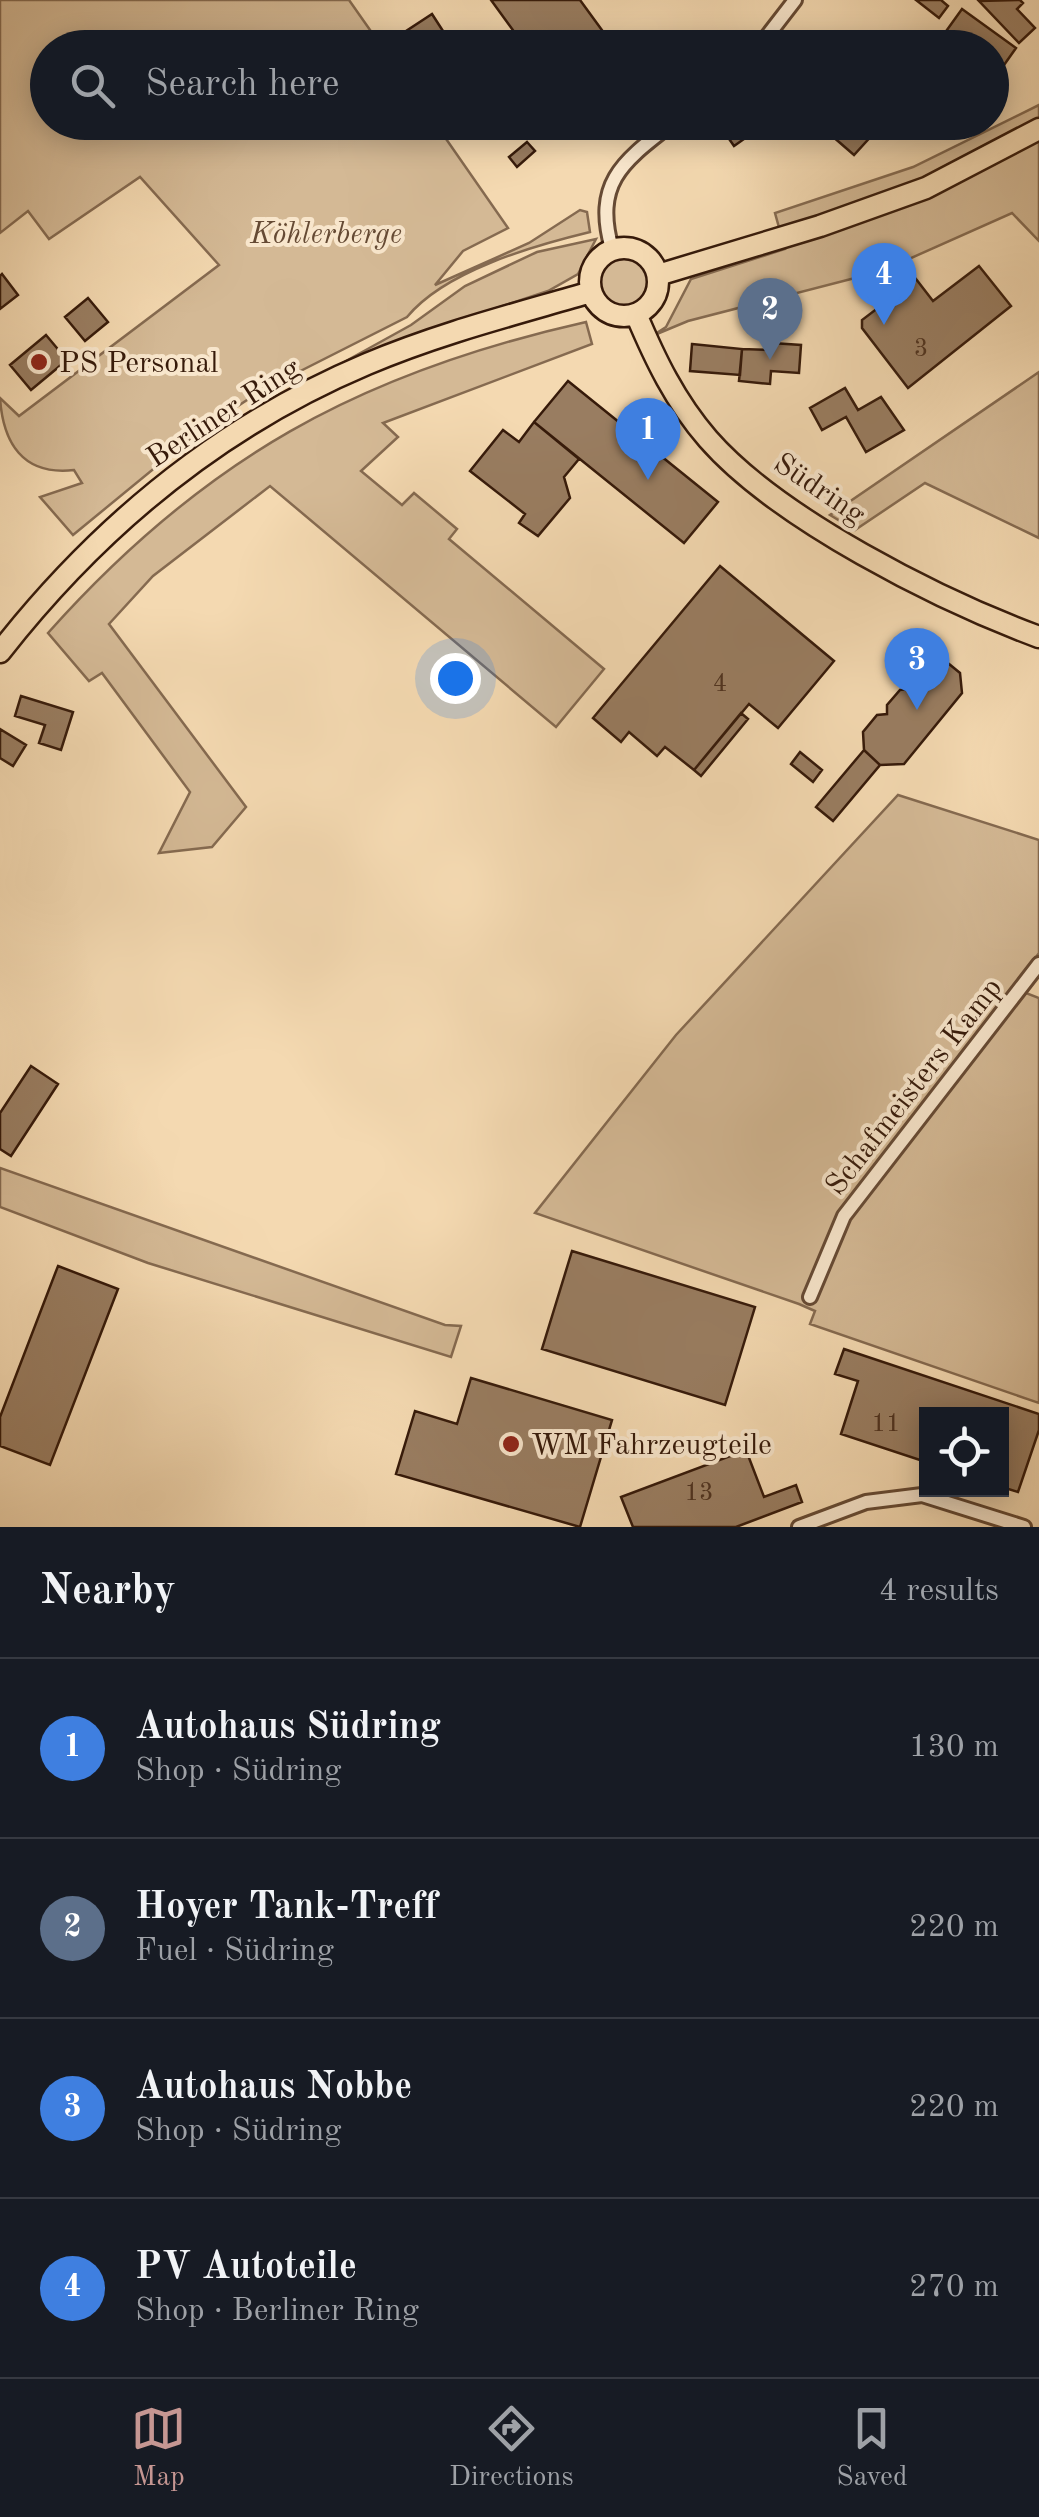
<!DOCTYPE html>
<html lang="en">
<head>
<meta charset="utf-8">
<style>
  body { margin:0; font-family:"Old Standard TT",serif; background:#20242c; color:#f1f3f6 }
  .controls { position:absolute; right:30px; bottom:30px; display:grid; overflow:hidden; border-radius:0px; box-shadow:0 5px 25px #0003 }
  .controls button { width:90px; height:90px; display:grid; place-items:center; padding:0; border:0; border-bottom:2px solid #363941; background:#171b24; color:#f1f3f6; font:50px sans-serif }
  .you { position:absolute; left:455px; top:678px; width:35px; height:35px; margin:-25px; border:8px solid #fff; border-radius:50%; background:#1a73e8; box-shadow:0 0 0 15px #1a73e833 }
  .badge { display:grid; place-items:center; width:65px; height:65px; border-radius:50%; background:#c59692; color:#fff; font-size:32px; font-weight:700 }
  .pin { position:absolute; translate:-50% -82px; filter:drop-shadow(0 2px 5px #0008) }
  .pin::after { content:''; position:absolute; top:52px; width:35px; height:30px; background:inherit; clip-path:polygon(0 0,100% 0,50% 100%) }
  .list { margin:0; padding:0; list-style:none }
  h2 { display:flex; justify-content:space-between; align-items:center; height:130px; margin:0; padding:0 40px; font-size:42px }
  h2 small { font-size:32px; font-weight:400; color:#9ea1a6 }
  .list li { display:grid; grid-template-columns:65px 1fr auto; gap:30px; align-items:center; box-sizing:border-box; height:180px; padding:0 40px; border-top:2px solid #363941 }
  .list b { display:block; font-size:38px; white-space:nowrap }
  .list p { margin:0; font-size:32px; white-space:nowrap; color:#9ea1a6 }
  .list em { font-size:32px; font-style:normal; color:#9ea1a6 }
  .icon { flex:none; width:55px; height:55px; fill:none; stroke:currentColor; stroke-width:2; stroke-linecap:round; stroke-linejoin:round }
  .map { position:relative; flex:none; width:1039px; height:1527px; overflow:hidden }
  .search { position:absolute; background:#171b24; box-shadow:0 5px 25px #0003; left:30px; right:30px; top:30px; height:110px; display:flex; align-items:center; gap:25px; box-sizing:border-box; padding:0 35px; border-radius:55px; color:#9ea1a6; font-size:38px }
  .sheet { height:850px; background:#171b24 }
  nav { display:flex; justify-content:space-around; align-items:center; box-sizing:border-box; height:140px; border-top:2px solid #363941; background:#171b24; font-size:28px; color:#9ea1a6 }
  nav a { display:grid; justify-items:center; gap:5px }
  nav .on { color:#c59692 }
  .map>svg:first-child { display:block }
  .green { fill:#d4b995; stroke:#856a50; stroke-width:2.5 }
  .building { fill:#997d61; stroke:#361a0a; stroke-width:2.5 }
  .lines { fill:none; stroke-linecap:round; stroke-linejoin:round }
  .street-casing { stroke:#664a34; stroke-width:18 }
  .primary-casing { stroke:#361a0a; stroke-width:25 }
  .street { stroke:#f8e6cc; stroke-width:12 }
  .primary { stroke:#f4d9b1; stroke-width:20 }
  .poi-dot { fill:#8f2418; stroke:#f8e6cc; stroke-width:4 }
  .labels { text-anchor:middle; stroke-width:8; stroke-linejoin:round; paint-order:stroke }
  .number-label { font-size:25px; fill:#4f3320 }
  .park-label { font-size:30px; font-style:italic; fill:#654a34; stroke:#f8e6cc }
  .poi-label { font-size:30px; fill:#361a0a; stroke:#f8e6cc; text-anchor:start }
  .street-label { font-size:30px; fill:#361a0a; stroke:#f8e6cc }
</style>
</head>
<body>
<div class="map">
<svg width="1039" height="1527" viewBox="0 0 1039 1527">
  <rect width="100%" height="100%" fill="#f4d9b1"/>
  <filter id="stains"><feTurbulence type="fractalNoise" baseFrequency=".002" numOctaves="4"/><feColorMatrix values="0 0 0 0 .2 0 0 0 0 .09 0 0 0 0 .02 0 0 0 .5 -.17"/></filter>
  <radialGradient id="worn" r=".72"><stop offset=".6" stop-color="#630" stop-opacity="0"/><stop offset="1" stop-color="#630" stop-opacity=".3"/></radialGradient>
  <path class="green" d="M 0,0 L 349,0 L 382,47 L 48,48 L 48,122 L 435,123 L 508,228 L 463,251 L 435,285 L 529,243 L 580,210 L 587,212 L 590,232 C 532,246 445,271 407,317 L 259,392 L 196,434 L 73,535 L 40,497 L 82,483 L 74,470 C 22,476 3,442 0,398 L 19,416 L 219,265 L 140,177 L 49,239 L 28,211 L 0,233 Z
    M 1039,105 L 1039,241 L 1012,213 L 882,271 L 688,321 L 652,336 L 666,327 L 691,279 L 785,249 L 775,213 L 913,167 Z
    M 596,239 L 578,274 L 548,291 L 418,334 L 317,377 L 411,325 L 465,286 L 537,252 Z
    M599 282a26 26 0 1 1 52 0a26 26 0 1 1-52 0Z
    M 586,322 L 592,344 L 383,423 L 398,437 L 361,471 L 402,505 L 414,493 L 457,529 L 449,539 L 604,669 L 556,727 L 270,486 L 153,576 L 109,624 L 246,807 L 212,847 L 159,853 L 190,792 L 102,673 L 89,681 L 48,633 C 203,459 359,373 586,322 Z
    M 1039,372 L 1039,538 L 925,483 L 855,530 L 830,515 Z
    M 898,795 L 1039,840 L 1039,953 L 1013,988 L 1039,998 L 1039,1403 L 810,1324 L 815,1311 L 799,1304 L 535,1213 L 676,1035 Z
    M 0,1168 L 445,1325 L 461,1326 L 451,1357 L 148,1263 L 0,1207 Z"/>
  <path class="building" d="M 491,0 L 580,0 L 615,48 L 526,48 Z
    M 916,0 L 941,0 L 948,6 L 939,18 Z
    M 1020,0 L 1023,3 L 1017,9 L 1035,28 L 1019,43 L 979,1 Z
    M 962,9 L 1016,48 L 992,82 L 992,48 L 934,48 Z
    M 432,14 L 454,48 L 399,48 L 394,39 Z
    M 748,122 L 754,132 L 734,146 L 718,123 Z
    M 842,122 L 863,122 L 874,133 L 854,155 L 831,135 Z
    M 527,142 L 535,151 L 517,167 L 509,157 Z
    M 979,266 L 1011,306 L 908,388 L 862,328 L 862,320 L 916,279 L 933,301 Z
    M 2,274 L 18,295 L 0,309 L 0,276 Z
    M 88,298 L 108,322 L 85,341 L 65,317 Z
    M 46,335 L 67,360 L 31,390 L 10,365 Z
    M 772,343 L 801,345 L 799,373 L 771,371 L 770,384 L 739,381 L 742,349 L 772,350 Z
    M 692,344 L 742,349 L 740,375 L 690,371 Z
    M 568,381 L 718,502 L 684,543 L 534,422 Z
    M 845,388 L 858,410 L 881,397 L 904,430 L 866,452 L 846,417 L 822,430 L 810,408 Z
    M 534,422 L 579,459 L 564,477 L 570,498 L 538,536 L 519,523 L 525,514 L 470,471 L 503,430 L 519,442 Z
    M 720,566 L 834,661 L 778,728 L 749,704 L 694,770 L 665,747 L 657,756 L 629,732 L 621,742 L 593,718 Z
    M 943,659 L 960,673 L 962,693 L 904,764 L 880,765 L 864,750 L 863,732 L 877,715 L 887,714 L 887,705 L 900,690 L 908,689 L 908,678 L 922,660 Z
    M 21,696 L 73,712 L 61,750 L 39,743 L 45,725 L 15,716 Z
    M 741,713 L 748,719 L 701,776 L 694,770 Z
    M 0,729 L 26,745 L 13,766 L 0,758 Z
    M 864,750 L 880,765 L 833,821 L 816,807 Z
    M 800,752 L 822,770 L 813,782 L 791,764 Z
    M 31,1066 L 58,1084 L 11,1156 L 0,1149 L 0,1113 Z
    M 572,1251 L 755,1307 L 725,1405 L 542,1349 Z
    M 58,1266 L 118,1289 L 50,1465 L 0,1446 L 0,1417 Z
    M 844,1349 L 1039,1414 L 1039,1430 L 1018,1492 L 1002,1487 L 1002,1414 L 926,1414 L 926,1462 L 841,1434 L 858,1381 L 835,1374 Z
    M 471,1378 L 612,1420 L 580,1527 L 396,1474 L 415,1411 L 457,1424 Z
    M 746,1450 L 764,1497 L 796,1485 L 802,1502 L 736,1527 L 633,1527 L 621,1497 Z"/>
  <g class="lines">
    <defs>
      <path id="street" d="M 758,48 L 795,0
        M 612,249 C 593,181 624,161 674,122
        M 810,1297 L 844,1216 L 1039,964
        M 799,1527 L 866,1502 L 922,1495 L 1024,1527"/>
      <path id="primary" d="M590 282a34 34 0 1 1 68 0a34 34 0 1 1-68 0Z
        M 658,275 L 820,226 L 926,188 L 1039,129
        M 636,314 C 655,359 675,401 708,439 C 778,519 939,600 1039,637
        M 0,652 C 98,527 220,426 367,364 C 440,333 516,314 591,292"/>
    </defs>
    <use href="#street" class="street-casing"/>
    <use href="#primary" class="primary-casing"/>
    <use href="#street" class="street"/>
    <use href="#primary" class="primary"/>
  </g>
  <g class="poi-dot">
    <circle cx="39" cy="362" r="10"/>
    <circle cx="511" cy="1444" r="10"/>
  </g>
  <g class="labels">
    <g class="number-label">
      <text x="921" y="356">3</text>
      <text x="720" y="691">4</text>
      <text x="886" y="1431">11</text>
      <text x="699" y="1500">13</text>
    </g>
    <g class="park-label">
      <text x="326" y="243">Köhlerberge</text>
    </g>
    <g class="poi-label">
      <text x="59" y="372">PS Personal</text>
      <text x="531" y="1454">WM Fahrzeugteile</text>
    </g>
    <g class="street-label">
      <text transform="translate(223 412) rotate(-33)" y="10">Berliner Ring</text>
      <text transform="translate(820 488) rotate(34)" y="10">Südring</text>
      <text transform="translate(913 1086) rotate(-52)" y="10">Schafmeisters Kamp</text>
    </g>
  </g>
  <rect width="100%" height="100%" filter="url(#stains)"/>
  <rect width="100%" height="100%" fill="url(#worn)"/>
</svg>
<div class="controls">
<button><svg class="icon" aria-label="locate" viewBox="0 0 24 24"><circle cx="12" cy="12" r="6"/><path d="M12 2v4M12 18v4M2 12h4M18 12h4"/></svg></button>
</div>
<div class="you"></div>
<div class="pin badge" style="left:648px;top:480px;background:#3f7fe0">1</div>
<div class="pin badge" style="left:770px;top:360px;background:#5c6f8a">2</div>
<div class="pin badge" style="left:917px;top:710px;background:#3f7fe0">3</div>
<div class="pin badge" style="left:884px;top:325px;background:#3f7fe0">4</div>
<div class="search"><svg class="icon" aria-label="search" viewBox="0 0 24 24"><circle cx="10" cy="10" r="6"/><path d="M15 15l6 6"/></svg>Search here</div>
</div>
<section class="sheet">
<h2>Nearby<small>4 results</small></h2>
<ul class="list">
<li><span class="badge" style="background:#3f7fe0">1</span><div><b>Autohaus Südring</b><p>Shop · Südring</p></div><em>130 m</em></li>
<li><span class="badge" style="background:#5c6f8a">2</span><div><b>Hoyer Tank-Treff</b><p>Fuel · Südring</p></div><em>220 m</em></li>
<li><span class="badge" style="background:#3f7fe0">3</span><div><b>Autohaus Nobbe</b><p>Shop · Südring</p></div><em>220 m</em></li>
<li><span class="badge" style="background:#3f7fe0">4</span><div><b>PV Autoteile</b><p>Shop · Berliner Ring</p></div><em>270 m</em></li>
</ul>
</section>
<nav>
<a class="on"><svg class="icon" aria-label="map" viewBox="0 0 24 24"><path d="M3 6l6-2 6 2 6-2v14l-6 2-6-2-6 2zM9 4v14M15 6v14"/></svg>Map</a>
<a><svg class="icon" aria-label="directions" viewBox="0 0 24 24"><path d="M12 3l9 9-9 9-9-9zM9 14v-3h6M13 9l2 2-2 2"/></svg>Directions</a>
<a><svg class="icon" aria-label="saved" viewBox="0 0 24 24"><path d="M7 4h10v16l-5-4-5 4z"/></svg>Saved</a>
</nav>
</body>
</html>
